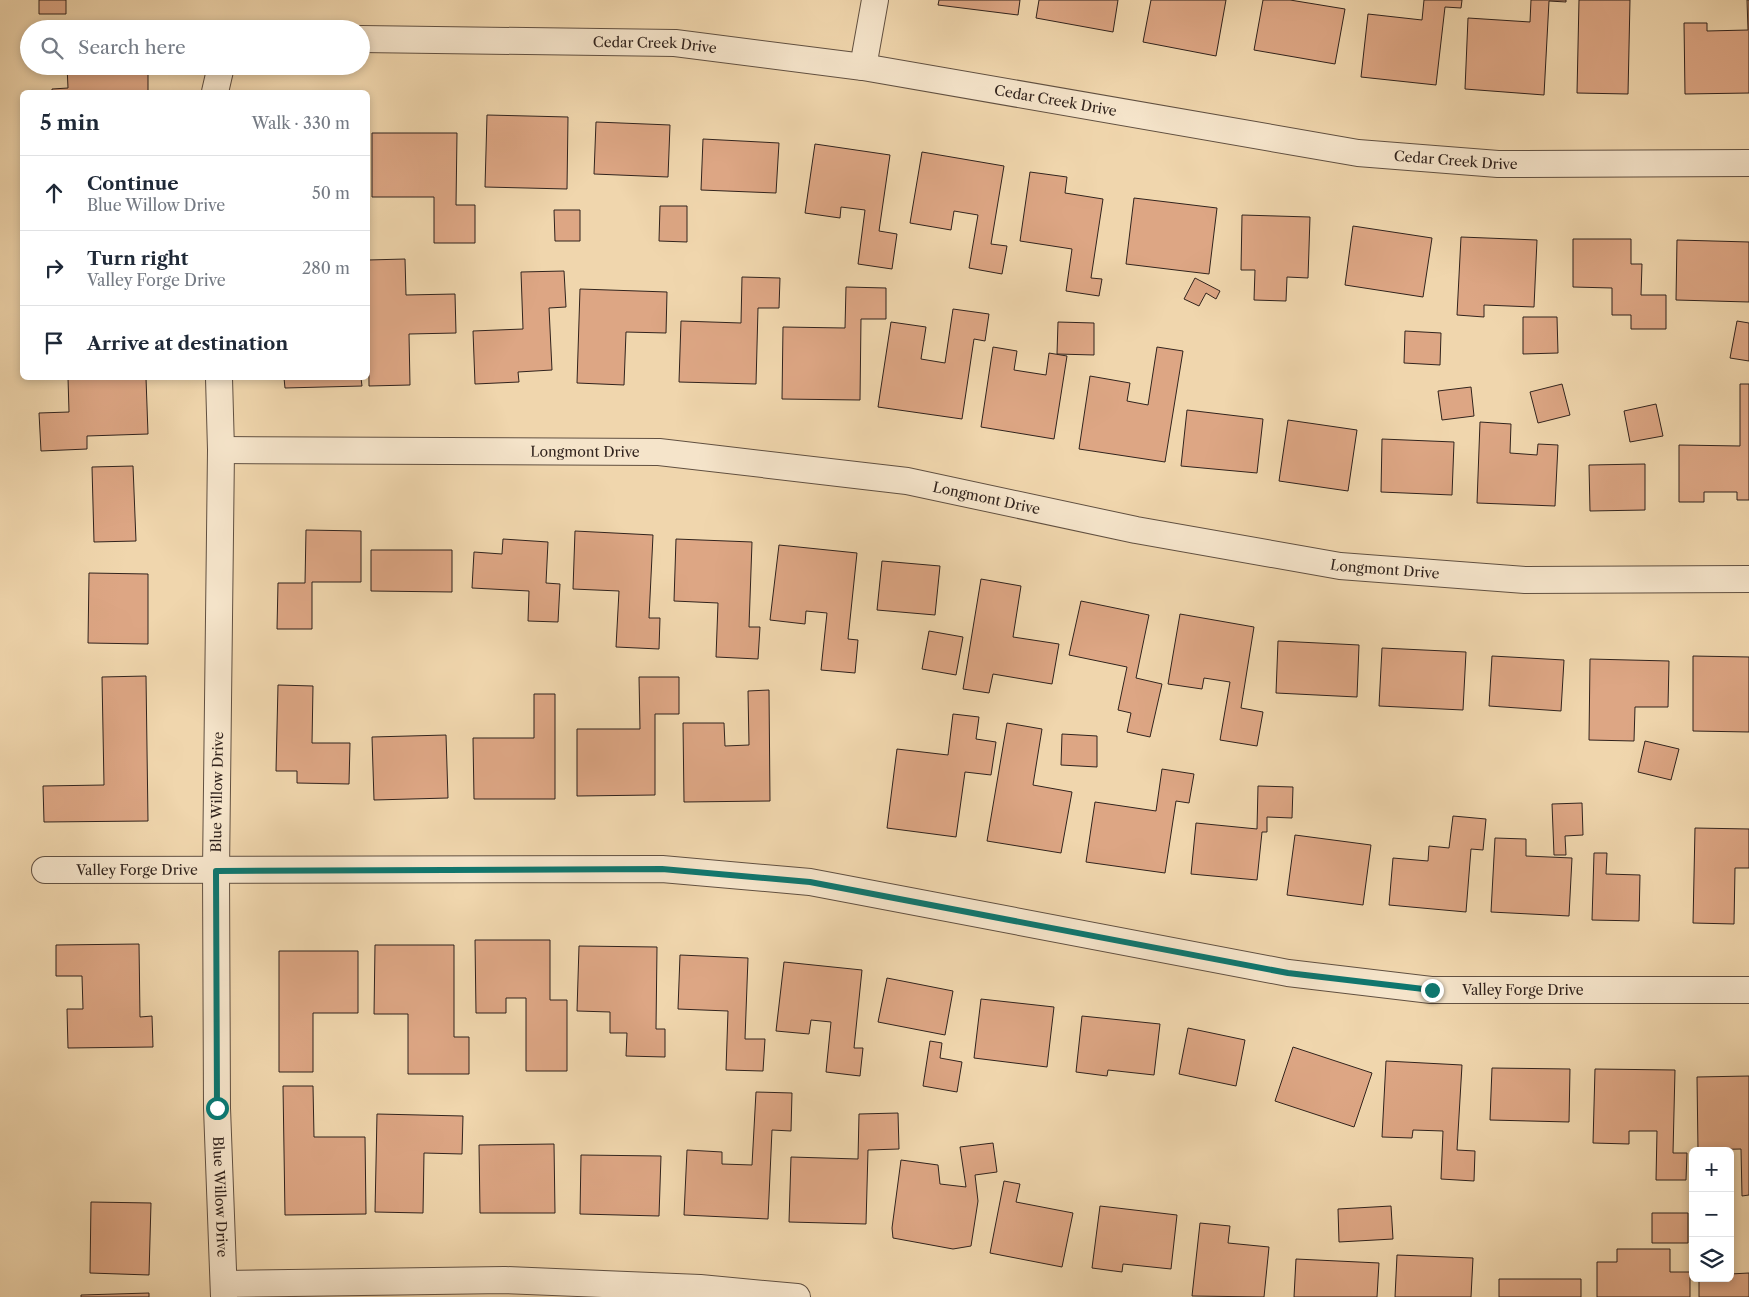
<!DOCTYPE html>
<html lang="en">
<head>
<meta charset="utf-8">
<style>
  body { margin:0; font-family:"Libre Caslon Text",serif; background:#f2f2f3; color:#1f2937 }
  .controls { position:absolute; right:15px; bottom:15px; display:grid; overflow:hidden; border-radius:8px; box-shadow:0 2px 8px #0003 }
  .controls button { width:45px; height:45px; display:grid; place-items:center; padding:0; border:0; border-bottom:1px solid #e0e1e3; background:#fff; color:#1f2937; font:25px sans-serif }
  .stop { position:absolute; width:15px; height:15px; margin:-11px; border:4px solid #0f766e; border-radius:50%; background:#fff }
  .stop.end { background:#0f766e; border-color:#fff; box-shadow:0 1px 5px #0008 }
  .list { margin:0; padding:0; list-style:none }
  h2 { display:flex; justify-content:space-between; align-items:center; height:65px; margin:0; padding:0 20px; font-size:21px }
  h2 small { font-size:16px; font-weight:400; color:#747a83 }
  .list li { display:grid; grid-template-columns:32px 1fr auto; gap:15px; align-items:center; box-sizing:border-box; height:75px; padding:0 20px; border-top:1px solid #e0e1e3 }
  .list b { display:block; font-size:19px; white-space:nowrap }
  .list p { margin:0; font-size:16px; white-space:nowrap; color:#747a83 }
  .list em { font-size:16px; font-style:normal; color:#747a83 }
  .icon { flex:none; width:28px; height:28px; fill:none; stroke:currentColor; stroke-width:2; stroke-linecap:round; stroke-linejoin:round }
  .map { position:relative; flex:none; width:1749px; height:1297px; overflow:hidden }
  .search { position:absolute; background:#fff; box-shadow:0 2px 8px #0003; left:20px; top:20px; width:350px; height:55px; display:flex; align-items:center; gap:12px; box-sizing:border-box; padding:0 18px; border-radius:28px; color:#747a83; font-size:19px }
  .panel { position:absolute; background:#fff; box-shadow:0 2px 8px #0003; left:20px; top:90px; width:350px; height:290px; border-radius:8px }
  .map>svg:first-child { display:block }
  .building { fill:#dda684; stroke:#31231d }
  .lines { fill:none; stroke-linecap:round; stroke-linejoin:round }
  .minor-casing { stroke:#615041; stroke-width:28 }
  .minor { stroke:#f5e4ca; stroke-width:26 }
  .route { stroke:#0f766e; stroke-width:6 }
  .labels { text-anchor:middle; stroke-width:4; stroke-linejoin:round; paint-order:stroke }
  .street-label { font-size:14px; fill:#31231d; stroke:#f5e4ca }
</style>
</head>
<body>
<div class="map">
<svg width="1749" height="1297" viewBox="0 0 1749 1297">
  <rect width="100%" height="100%" fill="#f0d6ad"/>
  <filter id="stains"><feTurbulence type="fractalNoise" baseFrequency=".004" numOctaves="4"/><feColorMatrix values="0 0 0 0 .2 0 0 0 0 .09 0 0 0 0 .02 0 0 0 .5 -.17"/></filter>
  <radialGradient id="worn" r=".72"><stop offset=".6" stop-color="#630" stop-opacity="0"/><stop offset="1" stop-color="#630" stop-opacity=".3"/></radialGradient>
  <path class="building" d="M 39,0 L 66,0 L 66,14 L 39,14 Z
    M 939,0 L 1020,0 L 1018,15 L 938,5 Z
    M 1039,0 L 1118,0 L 1113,32 L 1036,18 Z
    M 1151,0 L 1226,0 L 1216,56 L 1143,42 Z
    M 1263,0 L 1290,0 L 1345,9 L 1335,64 L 1254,50 Z
    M 1424,0 L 1462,0 L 1461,8 L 1445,7 L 1436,85 L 1361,77 L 1368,14 L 1422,20 Z
    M 1531,0 L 1566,0 L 1566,2 L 1549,1 L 1544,95 L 1465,89 L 1468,18 L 1530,22 Z
    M 1579,0 L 1630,0 L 1628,94 L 1577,93 Z
    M 1747,0 L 1749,0 L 1749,93 L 1685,94 L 1684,23 L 1707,23 L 1707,31 L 1748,30 Z
    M 114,24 L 114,29 L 75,29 L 75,25 Z
    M 67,66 L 129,66 L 129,72 L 148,72 L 148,92 L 52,92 L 52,89 L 68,88 Z
    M 487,115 L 568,117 L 567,189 L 485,187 Z
    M 596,122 L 670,125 L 668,177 L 594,174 Z
    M 372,133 L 457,133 L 456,205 L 475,205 L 475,243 L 434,243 L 434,197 L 372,197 Z
    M 703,139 L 779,143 L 776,193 L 701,190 Z
    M 815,144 L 890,155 L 879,231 L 897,234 L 892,269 L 858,264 L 865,210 L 841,207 L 840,218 L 805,213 Z
    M 922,152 L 1004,166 L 991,244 L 1007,246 L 1002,274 L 969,268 L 978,215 L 954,211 L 951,230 L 910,223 Z
    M 1030,172 L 1067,177 L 1065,193 L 1103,199 L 1091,278 L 1102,279 L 1099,296 L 1066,291 L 1072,249 L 1020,241 Z
    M 1134,198 L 1217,208 L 1209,274 L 1126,264 Z
    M 660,206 L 687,206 L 687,242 L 659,241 Z
    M 554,210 L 580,210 L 580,241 L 555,241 Z
    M 1242,215 L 1310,217 L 1308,278 L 1287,277 L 1286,301 L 1254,300 L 1255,270 L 1241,270 Z
    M 1353,226 L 1432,238 L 1423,297 L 1345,285 Z
    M 1461,237 L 1537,240 L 1534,307 L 1484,305 L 1484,317 L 1457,315 Z
    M 1573,239 L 1631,239 L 1631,264 L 1642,264 L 1641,295 L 1666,295 L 1666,329 L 1631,329 L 1631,315 L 1612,315 L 1612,288 L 1573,287 Z
    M 1677,240 L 1749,242 L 1749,302 L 1676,300 Z
    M 405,259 L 406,295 L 455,294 L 456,333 L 409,334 L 410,385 L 369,386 L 368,260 Z
    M 564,271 L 566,307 L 549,308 L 552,370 L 518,372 L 519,382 L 475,384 L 473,331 L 523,329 L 521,272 Z
    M 742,277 L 780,278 L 779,308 L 758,308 L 756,384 L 679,382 L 681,321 L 741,323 Z
    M 1195,278 L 1220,291 L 1216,299 L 1206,293 L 1199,306 L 1184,299 Z
    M 846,287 L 886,288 L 886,319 L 861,319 L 860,400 L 782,399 L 783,327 L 845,328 Z
    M 580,289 L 667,292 L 666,333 L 626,332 L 624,385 L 577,383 Z
    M 953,309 L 989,314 L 985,341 L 974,339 L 962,419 L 878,407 L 891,322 L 926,327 L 921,359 L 945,363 Z
    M 1523,317 L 1557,317 L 1558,353 L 1523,354 Z
    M 1737,321 L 1749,323 L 1749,361 L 1730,358 Z
    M 1058,322 L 1094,323 L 1094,355 L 1057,354 Z
    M 1405,331 L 1441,333 L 1440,365 L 1404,363 Z
    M 993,347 L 1017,351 L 1014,370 L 1046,375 L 1049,353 L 1067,356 L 1054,439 L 981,427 Z
    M 1157,347 L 1183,351 L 1165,462 L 1079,449 L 1090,376 L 1130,383 L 1127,401 L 1148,405 Z
    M 68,378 L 146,378 L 148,434 L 87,436 L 87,449 L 41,451 L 39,413 L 69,412 Z
    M 284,378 L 361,378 L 362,386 L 285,388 Z
    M 1562,384 L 1570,415 L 1538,423 L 1530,392 Z
    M 1740,384 L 1749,384 L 1749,500 L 1737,500 L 1737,492 L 1704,492 L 1704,502 L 1679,502 L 1679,445 L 1740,446 Z
    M 1471,387 L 1474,416 L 1442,420 L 1438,391 Z
    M 1656,404 L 1663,436 L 1630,442 L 1624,411 Z
    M 1187,410 L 1263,419 L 1257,473 L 1181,466 Z
    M 1288,420 L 1357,430 L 1348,491 L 1279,481 Z
    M 1480,422 L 1511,424 L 1510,453 L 1537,455 L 1538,444 L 1558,445 L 1555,506 L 1477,503 Z
    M 1382,439 L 1454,442 L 1452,495 L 1381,492 Z
    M 1645,464 L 1645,510 L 1590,511 L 1589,465 Z
    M 133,466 L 136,541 L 94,542 L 92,467 Z
    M 306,530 L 361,531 L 361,582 L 312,582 L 312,629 L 277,629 L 278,583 L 305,583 Z
    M 575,531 L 653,535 L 649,618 L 660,618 L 659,649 L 616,647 L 619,591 L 573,589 Z
    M 503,539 L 548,542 L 546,583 L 560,584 L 558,622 L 528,621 L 529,591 L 472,588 L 474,552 L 502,554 Z
    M 676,539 L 752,542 L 749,627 L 760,627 L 758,659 L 716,657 L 718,603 L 674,601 Z
    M 779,545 L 857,553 L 848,639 L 858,640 L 855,673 L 821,670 L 827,613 L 806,611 L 805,624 L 770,620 Z
    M 371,550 L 452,550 L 452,592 L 371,591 Z
    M 882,561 L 940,566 L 935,615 L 877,610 Z
    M 89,573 L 148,574 L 148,644 L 88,643 Z
    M 981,579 L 1021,586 L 1013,637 L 1059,644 L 1052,684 L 993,674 L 989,693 L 963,689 Z
    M 1081,601 L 1149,615 L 1136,678 L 1162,684 L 1150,737 L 1127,732 L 1131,713 L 1118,710 L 1127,667 L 1069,655 Z
    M 1180,614 L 1254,627 L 1241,708 L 1263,712 L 1257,746 L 1220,740 L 1230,682 L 1204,678 L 1202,689 L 1168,684 Z
    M 929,631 L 963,637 L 956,675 L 922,669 Z
    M 1278,641 L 1359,645 L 1357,697 L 1276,693 Z
    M 1382,648 L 1466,652 L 1463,710 L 1379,706 Z
    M 1492,656 L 1564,660 L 1561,711 L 1489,706 Z
    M 1693,656 L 1749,657 L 1749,732 L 1693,731 Z
    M 1590,659 L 1669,661 L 1668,707 L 1635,707 L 1634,741 L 1589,740 Z
    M 146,676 L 148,821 L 44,822 L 43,786 L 104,785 L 102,677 Z
    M 639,677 L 679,677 L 679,714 L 655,714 L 655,795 L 577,796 L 577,729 L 640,729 Z
    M 278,685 L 313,686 L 312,743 L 350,743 L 349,784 L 297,783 L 297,771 L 276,771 Z
    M 769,690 L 770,801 L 684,802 L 683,723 L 724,723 L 725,746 L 749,745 L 748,691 Z
    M 534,694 L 555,694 L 555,799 L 474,799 L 473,738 L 534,738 Z
    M 953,714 L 979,717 L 976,739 L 996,742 L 991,775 L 965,772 L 956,837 L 887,828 L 897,749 L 948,755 Z
    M 1007,723 L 1042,729 L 1033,785 L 1072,792 L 1061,853 L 987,841 Z
    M 1062,734 L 1097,736 L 1097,767 L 1061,765 Z
    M 446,735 L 448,798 L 374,800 L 372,737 Z
    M 1645,741 L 1679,749 L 1671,780 L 1638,772 Z
    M 1162,769 L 1194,774 L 1189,803 L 1176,801 L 1165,873 L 1086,862 L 1095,802 L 1156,811 Z
    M 1258,786 L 1293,787 L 1292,818 L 1267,817 L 1267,832 L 1262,832 L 1257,880 L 1191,874 L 1196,823 L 1257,829 Z
    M 1582,803 L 1583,835 L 1565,836 L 1566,855 L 1554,855 L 1552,804 Z
    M 1453,816 L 1486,819 L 1483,850 L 1471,849 L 1466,912 L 1389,905 L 1393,858 L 1428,861 L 1429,846 L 1449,848 Z
    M 1695,828 L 1749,829 L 1749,868 L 1735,868 L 1734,924 L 1693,923 Z
    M 1295,835 L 1371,845 L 1363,905 L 1287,895 Z
    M 1495,838 L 1526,839 L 1526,856 L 1572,858 L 1569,916 L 1491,912 Z
    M 1594,853 L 1607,853 L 1606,874 L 1640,875 L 1639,921 L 1592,920 Z
    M 475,940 L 550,940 L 550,1000 L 567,1000 L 567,1071 L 526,1071 L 526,998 L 506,998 L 506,1013 L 476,1013 Z
    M 139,944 L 140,1017 L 152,1016 L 153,1047 L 68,1048 L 67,1009 L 83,1009 L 82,976 L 56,976 L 56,945 Z
    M 375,945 L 454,945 L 454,1037 L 469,1037 L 469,1074 L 408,1074 L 408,1014 L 374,1014 Z
    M 579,946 L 657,947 L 656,1029 L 665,1029 L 665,1057 L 626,1056 L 627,1033 L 610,1033 L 610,1012 L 577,1011 Z
    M 279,951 L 358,951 L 358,1013 L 313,1013 L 313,1072 L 279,1072 Z
    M 680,955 L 748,958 L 745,1039 L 765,1039 L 763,1071 L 726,1070 L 728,1011 L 678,1009 Z
    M 784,962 L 862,970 L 854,1048 L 863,1048 L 860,1076 L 826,1072 L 831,1022 L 811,1020 L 809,1034 L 776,1031 Z
    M 887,978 L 953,991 L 945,1035 L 878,1022 Z
    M 981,999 L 1054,1007 L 1047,1067 L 974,1058 Z
    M 1082,1016 L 1160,1024 L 1154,1075 L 1108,1070 L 1107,1076 L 1076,1072 Z
    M 1188,1028 L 1245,1040 L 1236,1086 L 1179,1074 Z
    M 930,1041 L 942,1043 L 940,1058 L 962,1062 L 957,1092 L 923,1086 Z
    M 1293,1047 L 1372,1073 L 1354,1127 L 1275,1101 Z
    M 1386,1061 L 1462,1065 L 1457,1150 L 1475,1151 L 1474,1181 L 1441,1179 L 1443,1131 L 1413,1130 L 1412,1138 L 1382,1137 Z
    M 1492,1068 L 1570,1069 L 1569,1122 L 1490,1120 Z
    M 1595,1069 L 1675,1070 L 1673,1153 L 1687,1153 L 1686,1180 L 1656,1180 L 1657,1131 L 1629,1131 L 1629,1144 L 1593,1143 Z
    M 1749,1076 L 1749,1195 L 1742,1196 L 1741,1149 L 1698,1150 L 1697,1077 Z
    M 283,1086 L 313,1086 L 314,1137 L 365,1137 L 366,1214 L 285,1215 Z
    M 756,1092 L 792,1093 L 791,1131 L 772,1130 L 768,1219 L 684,1215 L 687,1150 L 722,1152 L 722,1164 L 752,1165 Z
    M 898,1113 L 899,1149 L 868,1150 L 866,1224 L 789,1222 L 791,1157 L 858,1159 L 859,1114 Z
    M 377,1114 L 463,1116 L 462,1154 L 424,1153 L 423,1213 L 375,1212 Z
    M 993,1143 L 997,1172 L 975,1175 L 978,1201 L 971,1246 L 953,1249 L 893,1238 L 892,1228 L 901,1160 L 938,1165 L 940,1184 L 966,1187 L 960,1147 Z
    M 554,1144 L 555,1213 L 480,1213 L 479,1145 Z
    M 581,1155 L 661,1156 L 659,1216 L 580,1214 Z
    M 1004,1181 L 1020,1184 L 1016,1202 L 1073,1213 L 1062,1267 L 990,1253 Z
    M 91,1202 L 151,1203 L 149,1275 L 90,1273 Z
    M 1100,1206 L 1177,1215 L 1171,1269 L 1123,1264 L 1122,1272 L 1092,1268 Z
    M 1391,1206 L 1393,1239 L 1339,1242 L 1338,1209 Z
    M 1652,1213 L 1688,1213 L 1688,1243 L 1652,1243 Z
    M 1200,1223 L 1230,1226 L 1228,1243 L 1269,1247 L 1264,1297 L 1192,1296 Z
    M 1617,1249 L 1670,1249 L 1670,1272 L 1690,1272 L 1690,1297 L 1597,1297 L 1597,1262 L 1617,1262 Z
    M 1397,1255 L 1473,1258 L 1471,1297 L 1395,1297 Z
    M 1296,1259 L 1379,1263 L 1377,1297 L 1294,1297 Z
    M 1749,1273 L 1749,1297 L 1699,1297 L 1699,1278 L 1730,1278 L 1730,1274 Z
    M 1499,1279 L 1581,1279 L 1581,1297 L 1499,1297 Z
    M 149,1293 L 149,1297 L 81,1297 L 81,1295 Z"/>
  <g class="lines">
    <defs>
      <g id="minor">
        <path id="s1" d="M 361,39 L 675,43 L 863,67 L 1358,153 L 1498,164 L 1749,163"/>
        <path d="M 863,67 L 875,0"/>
        <path d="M 215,92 L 221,66"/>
        <path id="s2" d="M 219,378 L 221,450 L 216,871 L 217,1108 L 224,1297"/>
        <path id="s3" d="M 221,450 L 659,452 L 907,481 L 1136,530 L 1340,566 L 1525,580 L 1749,579"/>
        <path id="s4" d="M 45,870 L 662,869 L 810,882 L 1288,973 L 1431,990 L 1749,990"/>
        <path d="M 224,1284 L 505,1280 L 700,1288 L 797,1297"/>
      </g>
    </defs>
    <use href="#minor" class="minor-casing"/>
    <use href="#minor" class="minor"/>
  </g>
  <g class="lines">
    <path class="route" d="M 217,1108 L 216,871 L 662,869 L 810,882 L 1288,973 L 1432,990"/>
  </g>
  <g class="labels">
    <g class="street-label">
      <text dy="5" stroke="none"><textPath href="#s1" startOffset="294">Cedar Creek Drive</textPath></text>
      <text dy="5" stroke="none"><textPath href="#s1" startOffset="699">Cedar Creek Drive</textPath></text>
      <text dy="5" stroke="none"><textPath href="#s1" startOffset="1104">Cedar Creek Drive</textPath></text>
      <text dy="5" stroke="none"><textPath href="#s3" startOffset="364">Longmont Drive</textPath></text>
      <text dy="5" stroke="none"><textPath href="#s3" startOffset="769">Longmont Drive</textPath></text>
      <text dy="5" stroke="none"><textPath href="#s3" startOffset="1174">Longmont Drive</textPath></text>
      <text transform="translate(217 792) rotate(-89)" y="5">Blue Willow Drive</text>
      <text dy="5" stroke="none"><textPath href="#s4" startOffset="92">Valley Forge Drive</textPath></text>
      <text dy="5" stroke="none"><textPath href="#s4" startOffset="1488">Valley Forge Drive</textPath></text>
      <text dy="5" stroke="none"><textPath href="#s2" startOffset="819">Blue Willow Drive</textPath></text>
    </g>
  </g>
  <rect width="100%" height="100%" filter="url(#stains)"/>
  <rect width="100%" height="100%" fill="url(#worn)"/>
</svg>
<div class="controls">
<button>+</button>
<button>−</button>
<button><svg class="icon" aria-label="layers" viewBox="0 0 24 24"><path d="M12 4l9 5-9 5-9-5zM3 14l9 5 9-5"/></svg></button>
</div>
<div class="stop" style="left:217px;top:1108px"></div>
<div class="stop end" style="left:1432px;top:990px"></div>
<div class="search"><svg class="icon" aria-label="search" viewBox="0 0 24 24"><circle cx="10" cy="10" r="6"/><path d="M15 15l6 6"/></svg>Search here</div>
<section class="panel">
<h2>5 min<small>Walk · 330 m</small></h2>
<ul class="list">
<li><svg class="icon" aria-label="ahead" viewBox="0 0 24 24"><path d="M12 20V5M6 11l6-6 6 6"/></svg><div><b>Continue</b><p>Blue Willow Drive</p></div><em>50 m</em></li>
<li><svg class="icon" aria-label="right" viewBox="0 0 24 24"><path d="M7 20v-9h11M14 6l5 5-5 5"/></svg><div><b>Turn right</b><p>Valley Forge Drive</p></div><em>280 m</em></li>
<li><svg class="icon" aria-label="arrive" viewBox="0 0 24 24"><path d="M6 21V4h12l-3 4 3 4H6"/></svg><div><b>Arrive at destination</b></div></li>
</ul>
</section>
</div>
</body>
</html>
